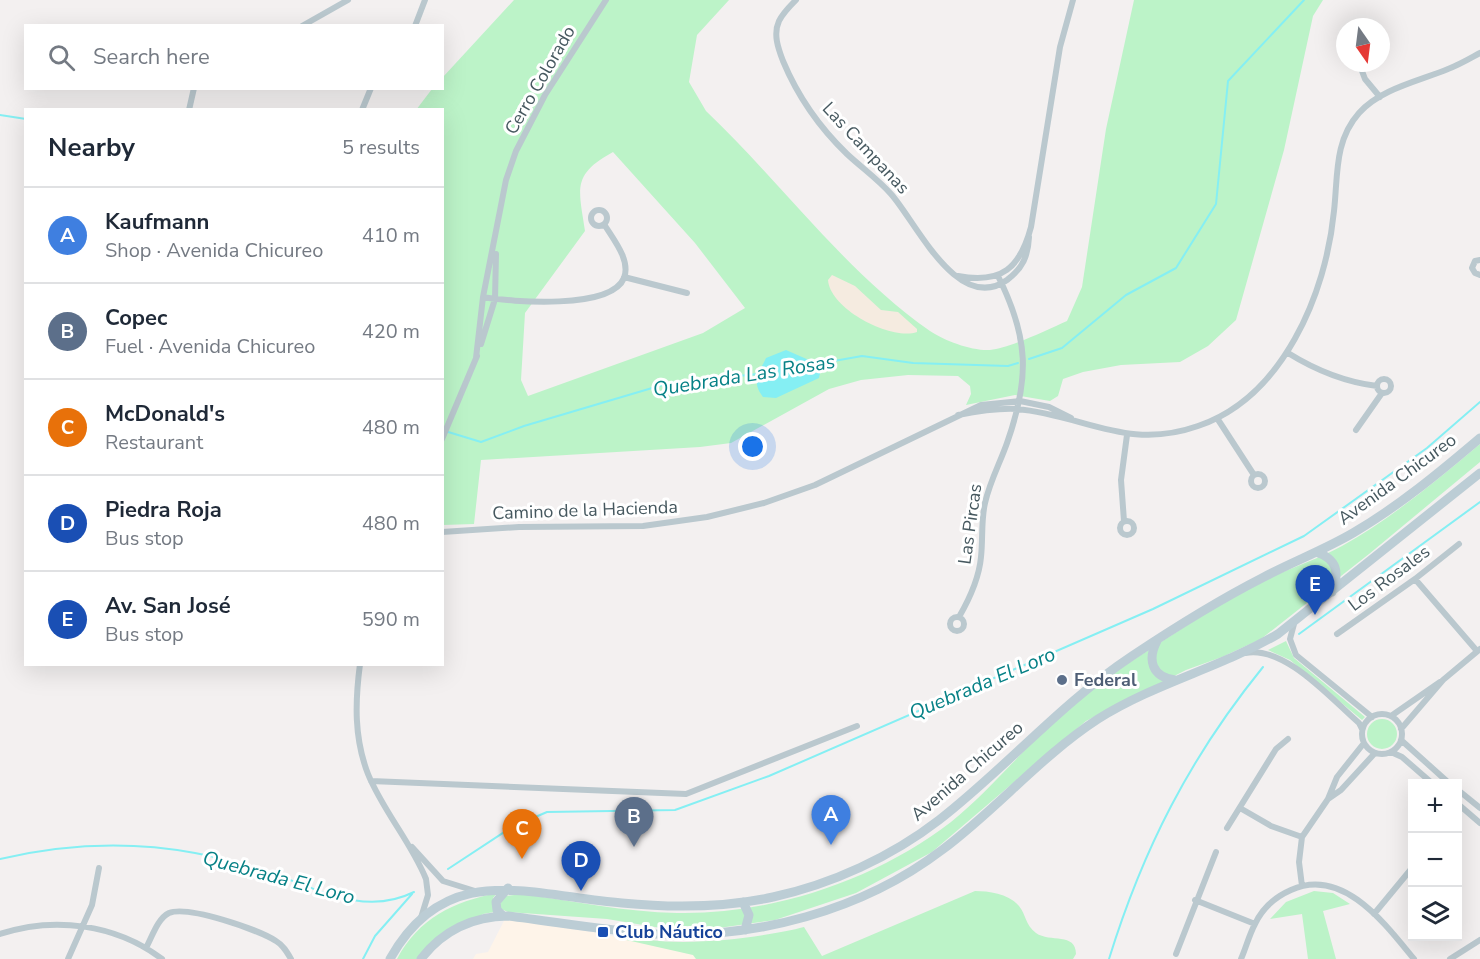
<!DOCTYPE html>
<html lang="en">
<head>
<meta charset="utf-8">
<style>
  body { margin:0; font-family:"Nunito Sans",sans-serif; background:#f6f6f7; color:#1f2937 }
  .controls { position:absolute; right:18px; bottom:18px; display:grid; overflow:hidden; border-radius:0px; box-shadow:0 6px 24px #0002 }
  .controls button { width:54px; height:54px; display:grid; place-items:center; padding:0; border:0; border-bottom:2px solid #e0e1e3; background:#fff; color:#1f2937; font:30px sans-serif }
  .compass { position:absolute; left:1336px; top:18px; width:54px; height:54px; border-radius:50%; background:#fff; box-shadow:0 6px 24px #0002; rotate:166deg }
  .you { position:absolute; left:753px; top:447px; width:21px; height:21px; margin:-15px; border:4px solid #fff; border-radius:50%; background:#1a73e8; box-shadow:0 0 0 9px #1a73e833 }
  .badge { display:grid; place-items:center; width:39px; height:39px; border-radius:50%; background:#7c3aed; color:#fff; font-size:20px; font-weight:700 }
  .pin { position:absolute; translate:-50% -50px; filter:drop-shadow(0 2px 3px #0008) }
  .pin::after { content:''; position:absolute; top:32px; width:21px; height:18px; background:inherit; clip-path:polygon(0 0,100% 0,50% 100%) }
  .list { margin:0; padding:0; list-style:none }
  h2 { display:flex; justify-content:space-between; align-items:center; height:78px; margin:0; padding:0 24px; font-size:26px }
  h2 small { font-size:20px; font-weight:400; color:#747a83 }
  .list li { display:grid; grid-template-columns:39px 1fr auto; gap:18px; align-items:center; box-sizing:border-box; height:96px; padding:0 24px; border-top:2px solid #e0e1e3 }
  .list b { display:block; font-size:22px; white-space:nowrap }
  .list p { margin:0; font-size:20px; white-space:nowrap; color:#747a83 }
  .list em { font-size:20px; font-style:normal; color:#747a83 }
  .icon { flex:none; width:33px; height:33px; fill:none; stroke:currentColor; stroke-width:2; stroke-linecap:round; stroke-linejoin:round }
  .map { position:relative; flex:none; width:1480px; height:959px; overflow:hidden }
  .search { position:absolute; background:#fff; box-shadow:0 6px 24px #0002; left:24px; top:24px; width:420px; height:66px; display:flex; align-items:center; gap:15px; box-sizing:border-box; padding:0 21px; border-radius:0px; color:#747a83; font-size:22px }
  .panel { position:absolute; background:#fff; box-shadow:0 6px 24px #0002; left:24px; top:108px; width:420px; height:558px; border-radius:0px }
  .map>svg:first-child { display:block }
  .commercial { fill:#fef4e9 }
  .green { fill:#bcf3c8; fill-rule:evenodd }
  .sand { fill:#f5ebe0 }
  .water { fill:#85eff3 }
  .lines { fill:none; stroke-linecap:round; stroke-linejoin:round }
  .stream { stroke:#85eff3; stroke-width:2 }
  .minor { stroke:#bac8ce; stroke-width:6 }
  .secondary { stroke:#bccdd5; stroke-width:9 }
  .service-dot { fill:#5c6f8a; stroke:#fff; stroke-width:2 }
  .transit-dot { fill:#1a4fb4; stroke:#fff; stroke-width:2 }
  .labels { text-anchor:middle; stroke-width:6; stroke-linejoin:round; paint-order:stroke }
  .street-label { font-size:18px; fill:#46585f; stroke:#fff }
  .service-label { font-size:18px; font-weight:bold; fill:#4e5e75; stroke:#fff; text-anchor:start }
  .transit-label { font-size:18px; font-weight:bold; fill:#164399; stroke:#fff; text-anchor:start }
  .water-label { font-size:20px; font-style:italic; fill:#068186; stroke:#fff }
</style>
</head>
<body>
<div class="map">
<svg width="1480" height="959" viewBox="0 0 1480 959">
  <rect width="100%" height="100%" fill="#f3f0f0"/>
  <path class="commercial" d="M 505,919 L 599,933 L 694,955 L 696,959 L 473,959 L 476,954 L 488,952 Z"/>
  <path class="green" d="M 514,0 L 729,0 L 697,35 L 689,82 L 706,111 C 781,182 844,271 930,331 C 945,341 972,351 990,350 C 1010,348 1047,330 1067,321 L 1082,287 L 1106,129 L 1134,0 L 1323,0 L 1313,16 L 1284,150 L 1236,320 L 1208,346 L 1180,362 L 1121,365 L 1083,372 L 1063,379 L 1058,396 L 1050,401 L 1015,395 L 966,405 L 971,394 L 970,386 L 958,376 L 908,375 L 861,380 L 829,389 L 731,443 L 700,447 L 481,460 L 474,524 L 443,525 L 442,110 L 416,110 L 432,89 L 442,88 L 443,77 ZM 613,152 L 695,243 L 745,308 L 703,333 L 528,396 L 521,380 L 525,313 L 585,231 C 579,189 571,175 613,152 Z
    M 1480,444 L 1480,462 L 1369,554 L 1261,639 L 1222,657 L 1186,670 L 1086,721 L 932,852 L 856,893 L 775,920 L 719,928 L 667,929 L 607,919 L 508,912 L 501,909 L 500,904 L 505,896 L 522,894 C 573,901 625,912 677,913 C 771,915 876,880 951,822 C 993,788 1026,745 1066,710 C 1088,690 1113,673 1138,657 C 1178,631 1218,604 1261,582 C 1287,569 1316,560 1342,546 C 1392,518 1436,481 1480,444 Z
    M 1286,641 L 1294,658 L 1365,717 L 1362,720 L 1290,660 L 1268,650 Z
    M1367 734a15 15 0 1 1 30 0a15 15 0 1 1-30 0Z
    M 975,891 C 989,891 1009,894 1019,906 C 1026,914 1025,925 1036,933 C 1050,943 1076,932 1076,954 L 1073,959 L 696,959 L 693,955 L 622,939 L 623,933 C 662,951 762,938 804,927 L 822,956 Z
    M 1314,891 L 1333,893 L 1350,904 L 1323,911 L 1336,959 L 1308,959 L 1302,914 L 1270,919 L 1286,902 Z
    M 497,893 L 493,898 L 494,912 L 483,914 L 417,959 L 397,959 C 419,918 453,902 497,893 Z"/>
  <path class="sand" d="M 832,275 L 855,286 L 881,310 L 898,312 L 917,329 L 917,332 C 891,341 830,309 828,280 Z"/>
  <path class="water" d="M 786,350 L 818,364 L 821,369 L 819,378 L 776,398 L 763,397 C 751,382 759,373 766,358 Z"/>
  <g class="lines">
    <path class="stream" d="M 0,115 L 26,119
      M 1029,359 L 1062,348 L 1126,295 L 1176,268 L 1216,204 L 1228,81 L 1304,0
      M 817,364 L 862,356 L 913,363 L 1008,366 L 1018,363
      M 445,431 L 481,442 L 524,426 L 669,383 L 758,374
      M 1299,634 L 1480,502
      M 0,859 C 64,844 130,841 195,853 C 222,858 248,865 274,874 C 319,890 366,916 414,892
      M 448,869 L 512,827 L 547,812 L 675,810 L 769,776 L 1153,609 L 1304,536 L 1427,448 L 1480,402
      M 363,959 L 375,936 L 412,894
      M 1109,959 C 1143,849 1190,757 1263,667"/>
    <path class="minor" d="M 796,0 C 790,6 783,13 779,21 C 773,34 778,48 783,61 C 798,97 819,127 847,154 C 862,168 878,179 891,194 C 916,222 958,315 1007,280 C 1023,268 1028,256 1029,237
      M 302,26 L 348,0
      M 415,26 L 425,0
      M 1359,63 L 1365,79 L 1380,97
      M 189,110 L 194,88
      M 362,110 L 371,88
      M591 218a8 8 0 1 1 16 0a8 8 0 1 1-16 0Z
      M 1480,260 L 1475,261 L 1472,268 L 1475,273 L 1480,275
      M 958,276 C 1002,284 1020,268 1031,227 L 1060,47 L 1073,0
      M 624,277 L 687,293
      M 483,297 C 511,302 611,310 624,278 C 631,260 613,239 604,224
      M 481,344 L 495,299 L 496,254
      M 1288,353 C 1317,371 1344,382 1377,386
      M 476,358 L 483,297 L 506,180 L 516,151 L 545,95 L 606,0
      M1377 386a7 7 0 1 1 14 0a7 7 0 1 1-14 0Z
      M 958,415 C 978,411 997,408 1017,409 C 1084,415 1127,451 1198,426 C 1283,397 1326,294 1334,211 C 1338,176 1334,141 1359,113 C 1380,89 1419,81 1448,69 C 1459,65 1469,59 1480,53
      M 1217,418 L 1254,475
      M 1356,430 L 1382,393
      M 442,439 L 477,356
      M1251 481a7 7 0 1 1 14 0a7 7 0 1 1-14 0Z
      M1120 528a7 7 0 1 1 14 0a7 7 0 1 1-14 0Z
      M 1124,521 L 1121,480 L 1127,435
      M 442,532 L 519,527 L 643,526 L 707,517 L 764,503 L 815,485 L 981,405 L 1020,401 L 1049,407 L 1071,418
      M 1415,579 L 1477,651
      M950 624a7 7 0 1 1 14 0a7 7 0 1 1-14 0Z
      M 959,617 C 970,598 979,579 981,557 C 983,539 981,520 985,503 C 990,481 1000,463 1007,443 C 1030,378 1029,338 998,276
      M 1294,624 L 1290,639 L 1296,655 L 1372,717
      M 1337,634 L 1415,579 L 1459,544
      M 1245,653 C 1285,645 1331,699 1359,723 L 1362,729
      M 360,664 C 355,702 354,738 368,774 C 383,811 411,842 426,879 L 428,895 L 420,921
      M1362 734a20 20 0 1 1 40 0a20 20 0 1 1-40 0Z
      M 1391,716 L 1440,682
      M 1401,729 L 1443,680 L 1480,649
      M 1401,740 L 1450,784
      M 1391,752 L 1402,757 L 1433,784
      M 371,781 L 686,794 L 857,726
      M 1458,790 L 1480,808
      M 1328,799 L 1341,790 L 1375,753
      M 1458,804 L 1480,823
      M 1240,808 L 1271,826 L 1302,837
      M 1227,828 L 1276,749 L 1288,739
      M 412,847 L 443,881 L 475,891
      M 1302,886 L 1299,862 L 1302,837 L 1328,799 L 1337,777 L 1364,743
      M 1195,900 L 1255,924
      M 1374,914 L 1412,868
      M 0,934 C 54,916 116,924 162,959
      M 146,948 C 152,937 158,918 169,913 C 188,905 259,930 276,941 C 283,945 287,952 291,959
      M 1176,954 L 1216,852
      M 68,959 L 92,905 L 99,868
      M 1241,959 C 1246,948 1249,935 1255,924 C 1262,909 1275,897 1291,890 C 1343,866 1386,925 1414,959
      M 1450,959 L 1480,940"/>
    <path class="secondary" d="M 1316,552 C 1337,559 1340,572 1332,592
      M 1157,641 C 1147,660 1152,677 1175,680
      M 743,902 L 749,915 L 745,930
      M 503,916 L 497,910 L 496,902 L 508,888
      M 390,959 C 446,858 532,896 622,903 C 673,908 723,908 773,897 C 832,884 891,857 939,820 C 1006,768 1061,703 1132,656 C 1174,628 1217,601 1262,578 C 1292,562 1324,550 1353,533 C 1399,506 1440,472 1480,438
      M 421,959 C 442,931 473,916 508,916 C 557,922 607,931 656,934 C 755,939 862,911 942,850 C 996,810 1041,756 1098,719 C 1155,683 1220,668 1278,634 L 1480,473"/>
  </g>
  <circle class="service-dot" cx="1062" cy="680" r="6"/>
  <rect class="transit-dot" x="597" y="926" width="12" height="12" rx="3"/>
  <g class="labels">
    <g class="street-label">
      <text transform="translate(540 80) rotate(-60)" y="6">Cerro Colorado</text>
      <text transform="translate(866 148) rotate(47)" y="6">Las Campanas</text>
      <text transform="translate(1397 479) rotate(-36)" y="6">Avenida Chicureo</text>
      <text transform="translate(585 510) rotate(-2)" y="6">Camino de la Hacienda</text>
      <text transform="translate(970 524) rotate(-82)" y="6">Las Pircas</text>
      <text transform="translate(1389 578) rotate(-37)" y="6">Los Rosales</text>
      <text transform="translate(967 771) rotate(-41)" y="6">Avenida Chicureo</text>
    </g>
    <g class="service-label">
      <text x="1074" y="686">Federal</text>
    </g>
    <g class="transit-label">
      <text x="615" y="938">Club Náutico</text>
    </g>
    <g class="water-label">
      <text transform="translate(744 375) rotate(-9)" y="7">Quebrada Las Rosas</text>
      <text transform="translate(982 683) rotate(-23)" y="7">Quebrada El Loro</text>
      <text transform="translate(279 877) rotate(15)" y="7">Quebrada El Loro</text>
    </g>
  </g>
</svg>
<div class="controls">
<button>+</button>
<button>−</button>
<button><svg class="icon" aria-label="layers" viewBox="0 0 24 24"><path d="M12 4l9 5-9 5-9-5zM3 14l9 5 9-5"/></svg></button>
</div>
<svg class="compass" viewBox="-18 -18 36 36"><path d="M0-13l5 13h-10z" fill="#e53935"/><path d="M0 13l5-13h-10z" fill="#747a83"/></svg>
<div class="you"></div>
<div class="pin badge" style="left:831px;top:845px;background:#3f7fe0">A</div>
<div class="pin badge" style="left:634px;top:847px;background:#5c6f8a">B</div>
<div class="pin badge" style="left:522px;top:859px;background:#e8710a">C</div>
<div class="pin badge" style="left:581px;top:891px;background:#1a4fb4">D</div>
<div class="pin badge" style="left:1315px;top:615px;background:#1a4fb4">E</div>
<div class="search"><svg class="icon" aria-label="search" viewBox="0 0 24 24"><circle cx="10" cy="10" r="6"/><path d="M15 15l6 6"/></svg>Search here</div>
<section class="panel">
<h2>Nearby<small>5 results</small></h2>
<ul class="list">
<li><span class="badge" style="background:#3f7fe0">A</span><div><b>Kaufmann</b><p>Shop · Avenida Chicureo</p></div><em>410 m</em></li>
<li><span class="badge" style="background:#5c6f8a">B</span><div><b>Copec</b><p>Fuel · Avenida Chicureo</p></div><em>420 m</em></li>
<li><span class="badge" style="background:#e8710a">C</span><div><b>McDonald's</b><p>Restaurant</p></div><em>480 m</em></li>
<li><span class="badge" style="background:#1a4fb4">D</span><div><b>Piedra Roja</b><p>Bus stop</p></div><em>480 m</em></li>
<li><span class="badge" style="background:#1a4fb4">E</span><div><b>Av. San José</b><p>Bus stop</p></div><em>590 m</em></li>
</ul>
</section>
</div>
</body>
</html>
